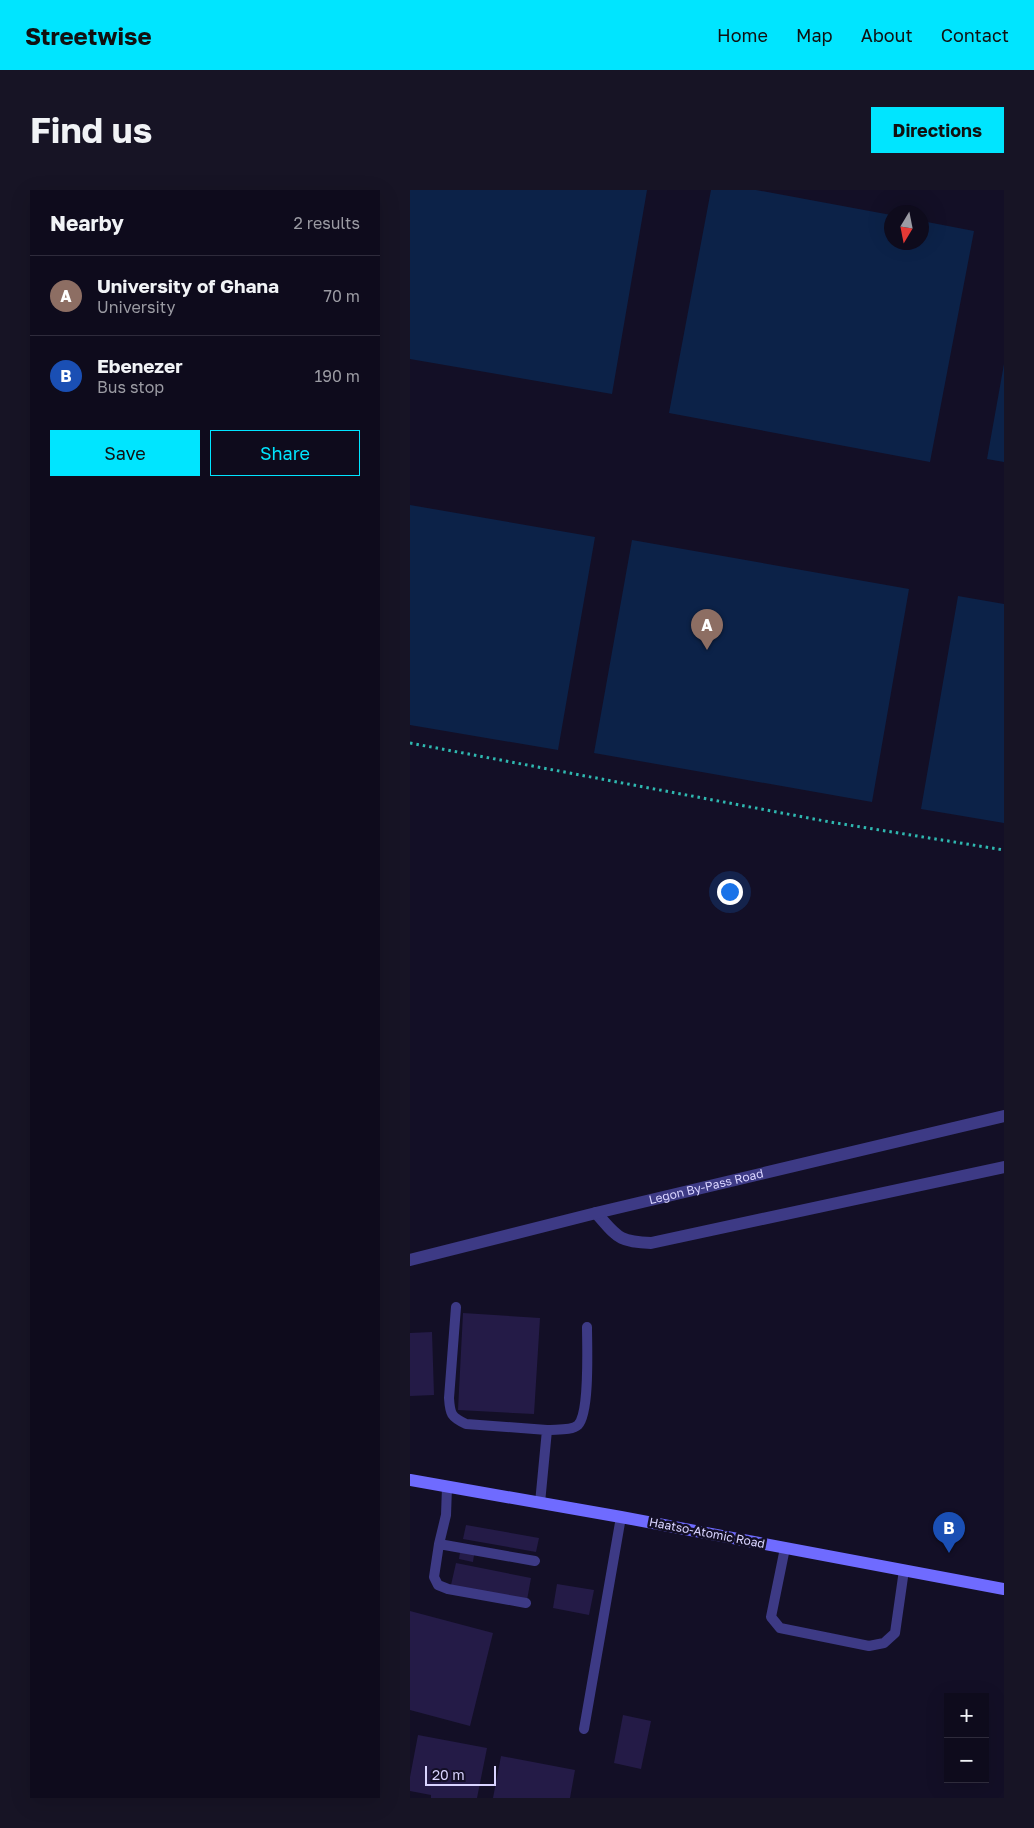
<!DOCTYPE html>
<html lang="en">
<head>
<meta charset="utf-8">
<style>
  body { margin:0; font-family:"Golos Text",sans-serif; background:#171425; color:#f1f3f6 }
  .controls { position:absolute; right:15px; bottom:15px; display:grid; overflow:hidden; border-radius:0px; box-shadow:0 5px 20px #0002 }
  .controls button { width:45px; height:45px; display:grid; place-items:center; padding:0; border:0; border-bottom:1px solid #2e2b3b; background:#0e0b1c; color:#f1f3f6; font:25px sans-serif }
  .compass { position:absolute; left:474px; top:15px; width:45px; height:45px; border-radius:50%; background:#0e0b1c; box-shadow:0 5px 20px #0002; rotate:190deg }
  .scale { position:absolute; left:15px; bottom:12px; width:71px; box-sizing:border-box; padding-left:5px; border:2px solid #d9d4ff; border-top:0; font-size:14px; line-height:18px; white-space:nowrap; color:#d9d4ff; -webkit-text-stroke:4px #130f26; paint-order:stroke }
  .you { position:absolute; left:319px; top:701px; width:18px; height:18px; margin:-12px; border:4px solid #fff; border-radius:50%; background:#1a73e8; box-shadow:0 0 0 8px #1a73e833 }
  .badge { display:grid; place-items:center; width:32px; height:32px; border-radius:50%; background:#00e5ff; color:#fff; font-size:16px; font-weight:700 }
  .pin { position:absolute; translate:-50% -41px; filter:drop-shadow(0 1px 2px #0008) }
  .pin::after { content:''; position:absolute; top:26px; width:18px; height:15px; background:inherit; clip-path:polygon(0 0,100% 0,50% 100%) }
  .list { margin:0; padding:0; list-style:none }
  h2 { display:flex; justify-content:space-between; align-items:center; height:65px; margin:0; padding:0 20px; font-size:21px }
  h2 small { font-size:16px; font-weight:400; color:#9b9ba3 }
  .list li { display:grid; grid-template-columns:32px 1fr auto; gap:15px; align-items:center; box-sizing:border-box; height:80px; padding:0 20px; border-top:1px solid #2e2b3b }
  .list b { display:block; font-size:19px; white-space:nowrap }
  .list p { margin:0; font-size:16px; white-space:nowrap; color:#9b9ba3 }
  .list em { font-size:16px; font-style:normal; color:#9b9ba3 }
  .actions { display:flex; gap:10px; padding:15px 20px }
  .actions a { flex:1; padding:11px 0; border:1px solid #00e5ff; border-radius:0px; text-align:center; font-size:18px; color:#00e5ff }
  .actions .main { background:#00e5ff; color:#111 }
  .map { position:relative; flex:none; width:594px; height:1608px; overflow:hidden; border-radius:0px }
  header { display:flex; align-items:center; gap:30px; box-sizing:border-box; height:70px; padding:0 25px; background:#00e5ff; color:#111 }
  header strong { font-size:24px }
  nav { display:flex; gap:28px; margin-inline-start:auto; font-size:18px }
  .intro { display:flex; align-items:center; justify-content:space-between; box-sizing:border-box; height:120px; padding:0 30px }
  h1 { margin:0; font-size:35px }
  .button { padding:12px 22px; border-radius:0px; background:#00e5ff; color:#111; font-size:18px; font-weight:700 }
  main { display:flex; gap:30px; padding:0 30px }
  aside { flex:1; background:#0e0b1c; border-radius:0px; box-shadow:0 5px 20px #0002 }
  .map>svg:first-child { display:block }
  .water { fill:#0c2248 }
  .building { fill:#241b47 }
  .lines { fill:none; stroke-linecap:round; stroke-linejoin:round }
  .path { stroke:#2fb8b0; stroke-width:3; stroke-dasharray:2.5 4; stroke-linecap:butt }
  .service { stroke:#3d3a85; stroke-width:10 }
  .minor { stroke:#3d3a85; stroke-width:12 }
  .tertiary { stroke:#3d3a85; stroke-width:12 }
  .secondary { stroke:#6f6bff; stroke-width:12 }
  .labels { text-anchor:middle; stroke-width:5; stroke-linejoin:round; paint-order:stroke }
  .street-label { font-size:12px; fill:#d9d4ff; stroke:#130f26 }
</style>
</head>
<body>
<header>
<strong>Streetwise</strong>
<nav><a>Home</a><a>Map</a><a>About</a><a>Contact</a></nav>
</header>
<div class="intro"><h1>Find us</h1><a class="button">Directions</a></div>
<main>
<aside>
<h2>Nearby<small>2 results</small></h2>
<ul class="list">
<li><span class="badge" style="background:#8d6e63">A</span><div><b>University of Ghana</b><p>University</p></div><em>70 m</em></li>
<li><span class="badge" style="background:#1a4fb4">B</span><div><b>Ebenezer</b><p>Bus stop</p></div><em>190 m</em></li>
</ul>
<div class="actions"><a class="main">Save</a><a>Share</a></div>
</aside>
<div class="map">
<svg width="594" height="1608" viewBox="0 0 594 1608">
  <rect width="100%" height="100%" fill="#130f26"/>
  <path class="water" d="M 0,0 L 237,0 L 202,204 L 0,169 Z
    M 301,0 L 346,0 L 481,25 L 482,52 L 512,52 L 512,31 L 564,41 L 520,272 L 259,223 Z
    M 594,174 L 594,272 L 577,269 Z
    M 0,315 L 185,347 L 148,560 L 0,535 Z
    M 222,350 L 499,399 L 462,612 L 184,563 Z
    M 548,406 L 594,414 L 594,633 L 511,619 Z"/>
  <path class="building" d="M 53,1123 L 130,1128 L 124,1224 L 48,1220 Z
    M 22,1142 L 24,1205 L 0,1206 L 0,1143 Z
    M 56,1335 L 129,1348 L 126,1362 L 53,1349 Z
    M 51,1355 L 65,1358 L 63,1372 L 49,1369 Z
    M 46,1373 L 121,1388 L 117,1410 L 41,1395 Z
    M 147,1394 L 184,1400 L 179,1425 L 143,1418 Z
    M 0,1421 L 83,1443 L 60,1536 L 0,1520 Z
    M 213,1525 L 241,1531 L 231,1579 L 204,1573 Z
    M 8,1545 L 77,1558 L 67,1608 L 21,1608 L 21,1605 L 0,1601 L 0,1587 Z
    M 91,1566 L 165,1580 L 160,1608 L 83,1608 Z"/>
  <g class="lines">
    <path class="path" d="M 0,553 L 420,632 L 594,660"/>
    <path class="service" d="M 46,1117 L 39,1208 C 40,1224 41,1227 56,1234 L 137,1240 L 130,1313
      M 137,1240 C 146,1239 162,1241 168,1235 C 180,1223 177,1155 177,1137
      M 37,1297 L 36,1325 L 29,1354 L 24,1387 L 28,1395 L 38,1399 L 116,1413
      M 29,1354 L 125,1371
      M 375,1358 L 361,1427 L 370,1438 L 459,1456 L 474,1453 L 485,1443 L 494,1380
      M 174,1539 L 211,1327"/>
    <path class="minor" d="M 186,1023 C 207,1046 207,1052 241,1053 L 594,977"/>
    <path class="tertiary" id="s1" d="M 0,1070 L 186,1023 L 594,926"/>
    <path class="secondary" d="M 0,1290 L 211,1327 L 594,1399"/>
  </g>
  <g class="labels">
    <g class="street-label">
      <text dy="4" stroke="none"><textPath href="#s1" startOffset="305">Legon By-Pass Road</textPath></text>
      <text transform="translate(297 1343) rotate(11)" y="4">Haatso-Atomic Road</text>
    </g>
  </g>
</svg>
<div class="controls">
<button>+</button>
<button>−</button>
</div>
<svg class="compass" viewBox="-18 -18 36 36"><path d="M0-13l5 13h-10z" fill="#e53935"/><path d="M0 13l5-13h-10z" fill="#9b9ba3"/></svg>
<div class="scale">20 m</div>
<div class="you"></div>
<div class="pin badge" style="left:297px;top:460px;background:#8d6e63">A</div>
<div class="pin badge" style="left:539px;top:1363px;background:#1a4fb4">B</div>
</div>
</main>
</body>
</html>
